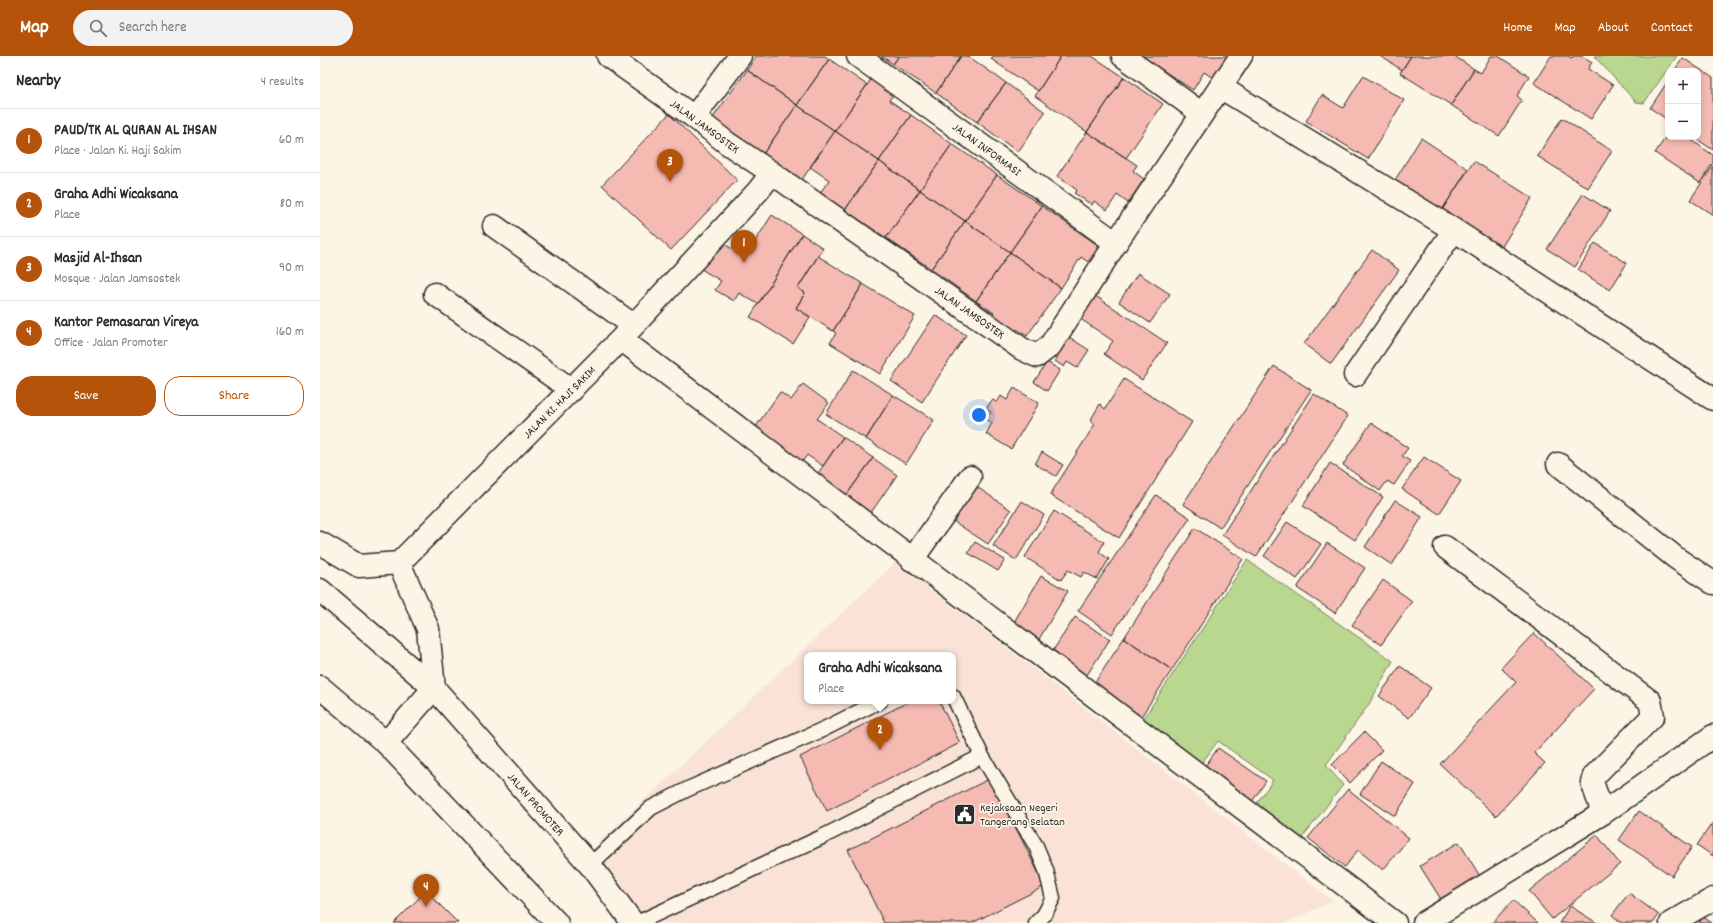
<!DOCTYPE html>
<html lang="en">
<head>
<meta charset="utf-8">
<style>
  body { margin:0; font-family:Dekko,sans-serif; background:#f2f2f3; color:#2b2b33 }
  .controls { position:absolute; right:12px; top:12px; display:grid; overflow:hidden; border-radius:8px; box-shadow:0 2px 6px #0003 }
  .controls button { width:36px; height:36px; display:grid; place-items:center; padding:0; border:0; border-bottom:1px solid #e1e1e2; background:#fff; color:#2b2b33; font:20px sans-serif }
  .you { position:absolute; left:659px; top:359px; width:14px; height:14px; margin:-10px; border:3px solid #fff; border-radius:50%; background:#1a73e8; box-shadow:0 0 0 6px #1a73e833 }
  .badge { display:grid; place-items:center; width:26px; height:26px; border-radius:50%; background:#b45309; color:#fff; font-size:13px; font-weight:700 }
  .pin { position:absolute; translate:-50% -33px; filter:drop-shadow(0 1px 2px #0008) }
  .pin::after { content:''; position:absolute; top:21px; width:14px; height:12px; background:inherit; clip-path:polygon(0 0,100% 0,50% 100%) }
  .popup { position:absolute; left:484px; top:596px; width:152px; height:52px; box-sizing:border-box; display:grid; place-content:center; border-radius:8px; background:#fff; filter:drop-shadow(0 1px 3px #0005); font-size:13px; white-space:nowrap; color:#7c7c81 }
  .popup b { font-size:15px; color:#2b2b33 }
  .popup::after { content:''; position:absolute; left:50%; top:100%; margin-left:-8px; border:8px solid transparent; border-top-color:#fff }
  .list { margin:0; padding:0; list-style:none }
  h2 { display:flex; justify-content:space-between; align-items:center; height:52px; margin:0; padding:0 16px; font-size:17px }
  h2 small { font-size:13px; font-weight:400; color:#7c7c81 }
  .list li { display:grid; grid-template-columns:26px 1fr auto; gap:12px; align-items:center; box-sizing:border-box; height:64px; padding:0 16px; border-top:1px solid #e1e1e2 }
  .list b { display:block; font-size:15px; white-space:nowrap }
  .list p { margin:0; font-size:13px; white-space:nowrap; color:#7c7c81 }
  .list em { font-size:13px; font-style:normal; color:#7c7c81 }
  .actions { display:flex; gap:8px; padding:12px 16px }
  .actions a { flex:1; padding:9px 0; border:1px solid #b45309; border-radius:16px; text-align:center; font-size:14px; color:#b45309 }
  .actions .main { background:#b45309; color:#fff }
  .icon { flex:none; width:22px; height:22px; fill:none; stroke:currentColor; stroke-width:2; stroke-linecap:round; stroke-linejoin:round }
  .map { position:relative; flex:none; width:1393px; height:867px; overflow:hidden }
  header { display:flex; align-items:center; gap:24px; box-sizing:border-box; height:56px; padding:0 20px; background:#b45309; color:#fff }
  header strong { font-size:19px }
  nav { display:flex; gap:22px; margin-inline-start:auto; font-size:14px }
  .search { width:280px; height:36px; background:#f2f2f3; display:flex; align-items:center; gap:10px; box-sizing:border-box; padding:0 14px; border-radius:22px; color:#7c7c81; font-size:15px }
  main { display:flex }
  aside { flex:1; background:#fff }
  .map>svg:first-child { display:block }
  .built { fill:#fae3d6; fill-rule:evenodd }
  .green { fill:#bad78f; stroke:#72815d }
  .building { fill:#f5bab2; stroke:#2b2b2b }
  .lines { fill:none; stroke-linecap:round; stroke-linejoin:round }
  .service-casing { stroke:#2b2b2b; stroke-width:17 }
  .minor-casing { stroke:#2b2b2b; stroke-width:25 }
  .service { stroke:#fcf5e5; stroke-width:14 }
  .minor { stroke:#fcf5e5; stroke-width:22 }
  .labels { text-anchor:middle; stroke-width:3.5; stroke-linejoin:round; paint-order:stroke }
  .street-label { font-size:12px; fill:#2b2b2b; stroke:#fcf5e5 }
  .poi-label { font-size:12px; fill:#2b2b2b; stroke:#fcf5e5; text-anchor:start }
</style>
</head>
<body>
<header>
<strong>Map</strong>
<div class="search"><svg class="icon" aria-label="search" viewBox="0 0 24 24"><circle cx="10" cy="10" r="6"/><path d="M15 15l6 6"/></svg>Search here</div>
<nav><a>Home</a><a>Map</a><a>About</a><a>Contact</a></nav>
</header>
<main>
<aside>
<h2>Nearby<small>4 results</small></h2>
<ul class="list">
<li><span class="badge">1</span><div><b>PAUD/TK AL QURAN AL IHSAN</b><p>Place · Jalan Ki. Haji Sakim</p></div><em>60 m</em></li>
<li><span class="badge">2</span><div><b>Graha Adhi Wicaksana</b><p>Place</p></div><em>80 m</em></li>
<li><span class="badge">3</span><div><b>Masjid Al-Ihsan</b><p>Mosque · Jalan Jamsostek</p></div><em>90 m</em></li>
<li><span class="badge">4</span><div><b>Kantor Pemasaran Vireya</b><p>Office · Jalan Promoter</p></div><em>160 m</em></li>
</ul>
<div class="actions"><a class="main">Save</a><a>Share</a></div>
</aside>
<div class="map">
<svg width="1393" height="867" viewBox="0 0 1393 867">
  <rect width="100%" height="100%" fill="#fcf5e5"/>
  <filter id="ink" filterUnits="userSpaceOnUse"><feTurbulence type="fractalNoise" baseFrequency=".025" numOctaves="2"/><feDisplacementMap in="SourceGraphic" scale="8" xChannelSelector="R" yChannelSelector="G"/><feConvolveMatrix kernelMatrix="1 2 1 2 8 2 1 2 1" color-interpolation-filters="sRGB"/></filter>
  <g filter="url(#ink)">
    <path class="built" d="M 576,506 L 1013,845 L 966,867 L 325,867 L 269,796 ZM 487,599 L 633,599 L 633,645 L 487,645 Z"/>
    <path class="green" d="M 1274,0 L 1357,0 L 1324,47 L 1316,46 Z
      M 927,504 L 1073,605 L 1049,648 L 1006,709 L 1023,729 L 981,783 L 936,748 L 953,724 L 898,685 L 881,708 L 822,665 Z"/>
    <path class="building" d="M 436,0 L 505,0 L 509,3 L 477,49 L 427,14 Z
      M 561,0 L 579,0 L 573,8 Z
      M 579,0 L 641,0 L 616,37 L 573,8 Z
      M 641,0 L 648,0 L 686,27 L 657,66 L 616,37 Z
      M 673,0 L 741,0 L 718,35 L 671,3 Z
      M 741,0 L 772,0 L 804,21 L 767,76 L 715,40 Z
      M 821,0 L 907,0 L 893,22 L 884,16 L 873,34 Z
      M 1060,0 L 1091,0 L 1082,14 Z
      M 1091,0 L 1134,0 L 1154,13 L 1131,49 L 1080,17 Z
      M 1171,0 L 1178,0 L 1209,20 L 1197,40 L 1202,44 L 1179,80 L 1131,49 L 1154,13 L 1161,17 Z
      M 1231,0 L 1248,0 L 1252,2 L 1253,0 L 1262,0 L 1272,6 L 1268,13 L 1293,29 L 1271,63 L 1214,27 Z
      M 1363,2 L 1393,22 L 1393,94 L 1374,81 L 1378,81 L 1378,15 L 1354,15 Z
      M 509,3 L 547,29 L 515,75 L 477,49 Z
      M 427,14 L 477,49 L 443,98 L 392,63 Z
      M 1043,20 L 1084,44 L 1048,103 L 986,65 L 1002,39 L 1023,52 Z
      M 804,21 L 843,48 L 806,102 L 767,76 Z
      M 552,22 L 574,38 L 569,44 L 591,59 L 559,105 L 515,75 Z
      M 1348,25 L 1348,64 L 1330,52 Z
      M 686,27 L 725,56 L 698,96 L 657,66 Z
      M 477,49 L 515,75 L 481,125 L 443,98 Z
      M 349,58 L 417,124 L 351,194 L 282,129 Z
      M 591,59 L 632,88 L 600,134 L 559,105 Z
      M 1242,62 L 1292,95 L 1268,132 L 1217,100 Z
      M 515,75 L 559,105 L 525,154 L 500,137 L 509,124 L 490,111 Z
      M 767,76 L 817,109 L 813,115 L 824,123 L 808,147 L 797,139 L 787,154 L 774,145 L 772,149 L 754,137 L 757,134 L 737,120 Z
      M 1348,78 L 1348,81 L 1367,81 L 1393,99 L 1393,107 L 1380,127 L 1335,97 Z
      M 1101,82 L 1148,113 L 1122,154 L 1075,124 Z
      M 632,88 L 677,119 L 645,165 L 600,134 Z
      M 559,105 L 600,134 L 566,182 L 525,154 Z
      M 1154,105 L 1212,142 L 1181,192 L 1122,154 Z
      M 1393,110 L 1393,159 L 1370,144 Z
      M 677,119 L 722,150 L 690,196 L 645,165 Z
      M 600,134 L 645,165 L 611,213 L 566,182 Z
      M 1263,138 L 1290,155 L 1255,211 L 1227,193 Z
      M 722,150 L 779,190 L 768,206 L 761,201 L 741,232 L 690,196 Z
      M 452,159 L 482,178 L 438,248 L 419,237 L 414,245 L 395,234 L 401,225 L 381,213 L 398,184 L 425,201 Z
      M 645,165 L 690,196 L 656,245 L 611,213 Z
      M 482,178 L 503,192 L 478,232 L 485,237 L 476,252 L 490,261 L 473,288 L 430,261 Z
      M 1275,187 L 1307,207 L 1290,234 L 1258,214 Z
      M 1052,194 L 1079,214 L 1011,308 L 984,288 Z
      M 690,196 L 741,232 L 707,280 L 697,273 L 693,279 L 669,263 L 674,257 L 656,245 Z
      M 498,200 L 543,228 L 513,275 L 476,252 L 485,237 L 478,232 Z
      M 818,217 L 850,238 L 830,267 L 799,246 Z
      M 543,228 L 595,260 L 560,318 L 510,287 L 516,277 L 513,275 Z
      M 774,239 L 847,287 L 822,324 L 784,298 L 793,285 L 759,262 Z
      M 615,259 L 646,279 L 602,346 L 571,325 Z
      M 743,277 L 769,294 L 757,312 L 747,306 L 744,311 L 735,305 L 738,300 L 731,296 Z
      M 727,306 L 740,314 L 727,335 L 714,326 Z
      M 954,310 L 991,334 L 900,472 L 863,448 Z
      M 533,314 L 573,339 L 546,383 L 506,358 Z
      M 804,323 L 872,366 L 799,482 L 730,439 L 775,368 L 770,365 L 780,348 L 785,353 Z
      M 483,328 L 509,347 L 497,363 L 523,381 L 503,410 L 487,399 L 478,412 L 430,379 L 460,336 L 471,344 Z
      M 694,332 L 719,347 L 691,393 L 666,378 L 672,367 L 666,363 L 671,356 L 666,353 L 672,344 L 677,346 L 681,340 L 687,344 Z
      M 994,338 L 1028,360 L 936,501 L 902,479 Z
      M 573,339 L 614,364 L 586,408 L 546,383 Z
      M 1051,367 L 1088,392 L 1082,400 L 1090,405 L 1074,429 L 1067,425 L 1060,435 L 1023,409 Z
      M 523,381 L 553,402 L 525,441 L 492,426 Z
      M 722,396 L 743,409 L 736,420 L 715,408 Z
      M 1104,401 L 1141,425 L 1119,458 L 1082,433 Z
      M 553,402 L 577,419 L 550,458 L 525,441 Z
      M 1010,407 L 1063,441 L 1035,484 L 983,450 Z
      M 657,431 L 691,454 L 668,488 L 633,465 Z
      M 836,439 L 870,462 L 792,578 L 758,555 Z
      M 1075,444 L 1102,461 L 1072,509 L 1045,491 Z
      M 702,445 L 724,459 L 696,504 L 673,490 Z
      M 734,455 L 784,486 L 779,496 L 789,503 L 777,523 L 764,516 L 761,521 L 748,514 L 741,524 L 705,501 Z
      M 967,466 L 1001,488 L 977,523 L 944,500 Z
      M 875,472 L 923,503 L 852,614 L 804,582 Z
      M 655,486 L 685,504 L 678,515 L 648,497 Z
      M 1007,487 L 1045,512 L 1015,557 L 977,532 Z
      M 721,520 L 748,535 L 716,588 L 690,573 Z
      M 1063,524 L 1092,545 L 1061,589 L 1032,569 Z
      M 755,561 L 790,583 L 765,622 L 730,599 Z
      M 1214,577 L 1274,633 L 1214,697 L 1225,707 L 1176,760 L 1120,708 L 1196,626 L 1181,612 Z
      M 804,582 L 852,614 L 820,662 L 772,631 Z
      M 1080,610 L 1111,632 L 1089,662 L 1059,640 Z
      M 590,645 L 619,645 L 640,687 L 507,755 L 480,701 Z
      M 1044,676 L 1062,694 L 1030,727 L 1012,709 Z
      M 898,692 L 946,725 L 929,750 L 881,716 Z
      M 1061,705 L 1095,728 L 1075,760 L 1040,738 Z
      M 671,722 L 725,830 L 652,867 L 564,867 L 528,794 Z
      M 1028,733 L 1089,782 L 1063,814 L 1038,794 L 1025,811 L 988,782 Z
      M 1319,755 L 1372,791 L 1352,820 L 1299,784 Z
      M 1393,766 L 1393,800 L 1377,789 Z
      M 1277,779 L 1300,808 L 1232,863 L 1209,835 Z
      M 1139,786 L 1161,822 L 1122,845 L 1100,810 Z
      M 106,835 L 138,867 L 74,867 Z
      M 1309,837 L 1339,859 L 1333,867 L 1302,867 L 1292,859 Z
      M 1193,844 L 1218,867 L 1172,867 Z
      M 1250,850 L 1277,867 L 1239,867 Z
      M 1383,861 L 1392,867 L 1379,867 Z"/>
    <g class="lines">
      <defs>
        <path id="service" d="M 633,640 L 662,700 L 716,790 L 726,814 L 733,842 L 724,859 L 716,867
          M 270,809 L 331,752 L 368,733 L 504,673 L 560,645
          M 317,867 L 502,781 L 662,700"/>
        <path id="minor" d="M 288,0 L 374,61 L 407,87 L 452,117 L 702,293 L 717,300 L 730,290 L 796,187 L 921,0
          M 538,0 L 796,187
          M 803,0 L 882,58
          M 900,31 L 1134,174 L 1393,343
          M 374,61 L 420,0
          M 174,170 L 313,269
          M 115,238 L 252,334
          M 301,283 L 1075,867
          M 1035,319 L 1134,174
          M 1238,408 L 1356,502 L 1393,527
          M 0,487 L 39,510 L 79,507 L 301,283 L 438,135 L 452,117
          M 1125,491 L 1330,645 L 1333,660 L 1274,720 L 1272,726 L 1283,757
          M 592,504 L 650,421
          M 79,507 L 108,573 L 114,632
          M 0,534 L 114,632 L 270,809 L 313,867
          M 0,631 L 66,687 L 237,867
          M 66,687 L 114,632
          M 1104,867 L 1283,757 L 1393,680
          M 1351,867 L 1393,843"/>
      </defs>
      <use href="#service" class="service-casing"/>
      <use href="#minor" class="minor-casing"/>
      <use href="#service" class="service"/>
      <use href="#minor" class="minor"/>
    </g>
  </g>
  <defs>
    <symbol id="civic-square" viewBox="-11 -11 22 22"><rect x="-9" y="-9" width="18" height="18" rx="4" fill="#2b2b2b" stroke="#fcf5e5"/><path d="M-.6-6.5H3V-4.5H.6V-3L4-1V1h2V6H-6V1h2V-1L-.6-3ZM-1.2 2.5V6h2.4V2.5Z" fill="#fff"/></symbol>
  </defs>
  <g fill-rule="evenodd">
    <use href="#civic-square" x="632" y="746" width="25" height="25"/>
  </g>
  <g class="labels">
    <g class="street-label">
      <text transform="translate(385 70) rotate(36)" y="4">JALAN JAMSOSTEK</text>
      <text transform="translate(667 93) rotate(36)" y="4">JALAN INFORMASI</text>
      <text transform="translate(650 256) rotate(35)" y="4">JALAN JAMSOSTEK</text>
      <text transform="translate(239 346) rotate(-45)" y="4">JALAN KI. HAJI SAKIM</text>
      <text transform="translate(216 748) rotate(49)" y="4">JALAN PROMOTER</text>
    </g>
    <g class="poi-label">
      <text x="660" y="755">Kejaksaan Negeri<tspan x="660" dy="14">Tangerang Selatan</tspan></text>
    </g>
  </g>
</svg>
<div class="controls">
<button>+</button>
<button>−</button>
</div>
<div class="you"></div>
<div class="pin badge" style="left:424px;top:207px">1</div>
<div class="pin badge" style="left:560px;top:694px">2</div>
<div class="popup"><b>Graha Adhi Wicaksana</b>Place</div>
<div class="pin badge" style="left:350px;top:126px">3</div>
<div class="pin badge" style="left:106px;top:851px">4</div>
</div>
</main>
</body>
</html>
